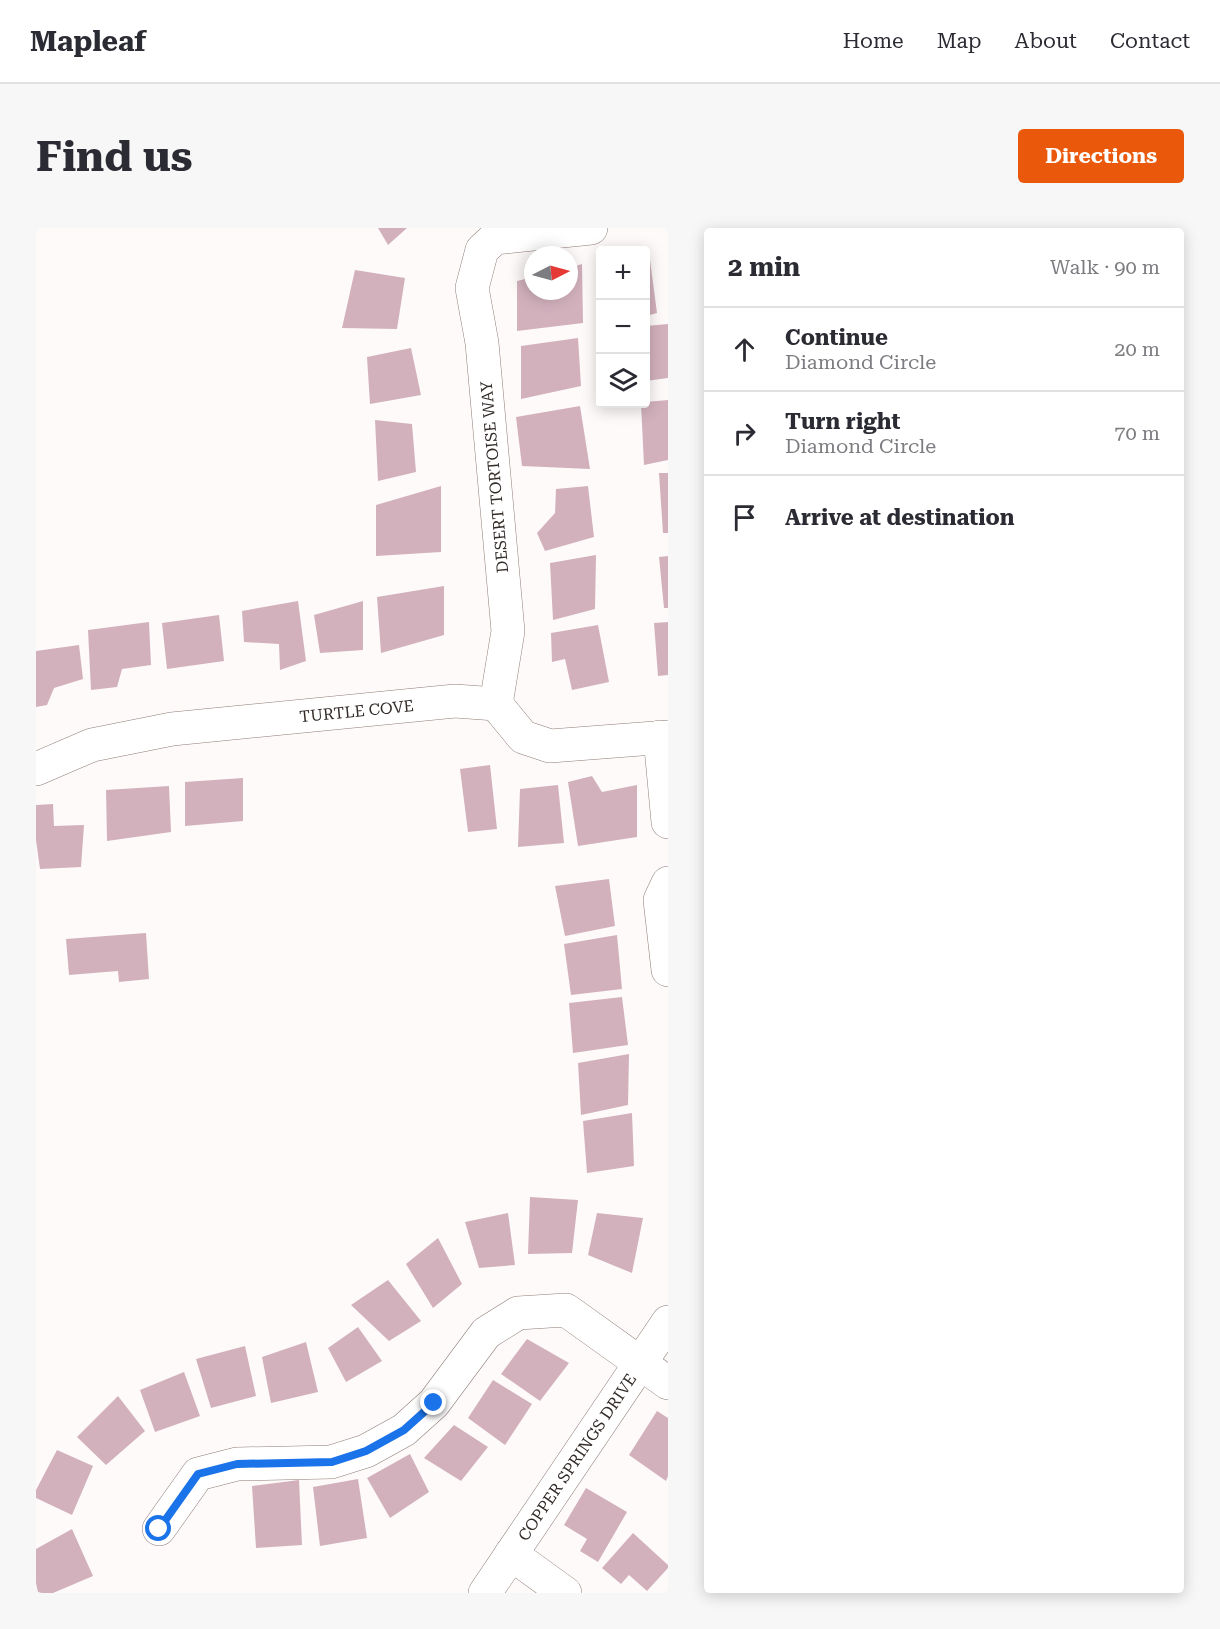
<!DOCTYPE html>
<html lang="en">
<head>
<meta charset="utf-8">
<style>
  body { margin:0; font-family:"Roboto Serif",serif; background:#f7f7f7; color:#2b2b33 }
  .controls { position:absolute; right:18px; top:18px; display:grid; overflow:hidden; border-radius:6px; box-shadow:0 3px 15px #0003 }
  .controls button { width:54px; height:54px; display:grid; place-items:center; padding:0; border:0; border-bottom:2px solid #e1e1e2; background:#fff; color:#2b2b33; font:30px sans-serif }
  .compass { position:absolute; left:488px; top:18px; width:54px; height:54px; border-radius:50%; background:#fff; box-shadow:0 3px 15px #0003; rotate:84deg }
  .stop { position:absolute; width:18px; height:18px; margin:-14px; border:4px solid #1a73e8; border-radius:50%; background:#fff }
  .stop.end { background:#1a73e8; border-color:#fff; box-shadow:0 2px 6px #0008 }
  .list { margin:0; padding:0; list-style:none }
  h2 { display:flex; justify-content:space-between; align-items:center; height:78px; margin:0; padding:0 24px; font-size:26px }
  h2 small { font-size:20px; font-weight:400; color:#7c7c81 }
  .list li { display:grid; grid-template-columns:39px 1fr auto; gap:18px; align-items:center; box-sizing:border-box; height:84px; padding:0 24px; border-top:2px solid #e1e1e2 }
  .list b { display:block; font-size:22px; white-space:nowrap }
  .list p { margin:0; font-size:20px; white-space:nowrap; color:#7c7c81 }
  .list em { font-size:20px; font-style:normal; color:#7c7c81 }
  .icon { flex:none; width:33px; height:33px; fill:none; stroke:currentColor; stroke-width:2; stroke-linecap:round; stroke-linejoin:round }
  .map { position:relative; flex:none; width:632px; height:1365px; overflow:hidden; border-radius:6px }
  header { display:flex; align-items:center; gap:36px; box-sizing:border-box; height:84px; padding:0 30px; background:#fff; border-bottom:2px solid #e1e1e2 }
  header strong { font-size:28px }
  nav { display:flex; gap:33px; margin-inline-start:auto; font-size:21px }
  .intro { display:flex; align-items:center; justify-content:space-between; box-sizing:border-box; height:144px; padding:0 36px }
  h1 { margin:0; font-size:42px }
  .button { padding:15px 27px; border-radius:6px; background:#ea580c; color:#fff; font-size:21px; font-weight:700 }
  main { display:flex; gap:36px; padding:0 36px }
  aside { flex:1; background:#fff; border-radius:6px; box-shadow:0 3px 15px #0003 }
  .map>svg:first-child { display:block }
  .building { fill:#d2b1bd }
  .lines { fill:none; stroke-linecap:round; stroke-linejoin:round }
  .minor-casing { stroke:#8e7e77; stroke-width:34 }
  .minor { stroke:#fff; stroke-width:33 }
  .route { stroke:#1a73e8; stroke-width:8 }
  .labels { text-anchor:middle; stroke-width:5; stroke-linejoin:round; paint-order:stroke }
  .street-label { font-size:16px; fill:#332c29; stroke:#fff }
</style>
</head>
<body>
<header>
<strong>Mapleaf</strong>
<nav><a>Home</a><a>Map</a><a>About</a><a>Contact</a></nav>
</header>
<div class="intro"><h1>Find us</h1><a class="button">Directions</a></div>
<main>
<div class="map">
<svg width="632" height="1365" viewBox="0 0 632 1365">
  <rect width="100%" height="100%" fill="#fefaf9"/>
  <path class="building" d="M 342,0 L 371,0 L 352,17 Z
    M 614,32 L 621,85 L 610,88 L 610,33 Z
    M 546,36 L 547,95 L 481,103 L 481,53 L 497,49 L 497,63 L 533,63 L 533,40 Z
    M 319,42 L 369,50 L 361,101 L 306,100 Z
    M 632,96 L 632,150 L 610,153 L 610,98 Z
    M 542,110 L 545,158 L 485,171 L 485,118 Z
    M 375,120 L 385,167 L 334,176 L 331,129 Z
    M 632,172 L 632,232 L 608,237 L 605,176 L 610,176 L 610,174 Z
    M 544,178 L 554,241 L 486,238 L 480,189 Z
    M 339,192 L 376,196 L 380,244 L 342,253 Z
    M 623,245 L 632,245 L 632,305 L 627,305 Z
    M 405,258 L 405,324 L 340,328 L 340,277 Z
    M 552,258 L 558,309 L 509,323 L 501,305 L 519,285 L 520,261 Z
    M 560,327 L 559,381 L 517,392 L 514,335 Z
    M 632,328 L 632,380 L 628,380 L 623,329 Z
    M 408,358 L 408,407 L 345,425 L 341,369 Z
    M 262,373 L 270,433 L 244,442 L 243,416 L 208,414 L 206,383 Z
    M 327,373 L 327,422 L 284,425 L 278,387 Z
    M 183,387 L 188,433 L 131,441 L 126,395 Z
    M 113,394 L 115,437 L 86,441 L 81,459 L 55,462 L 52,402 Z
    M 632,394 L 632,447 L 622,448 L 618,395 Z
    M 562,397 L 573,454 L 536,462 L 529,431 L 516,434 L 515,405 Z
    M 43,417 L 47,451 L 18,460 L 11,477 L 0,479 L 0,423 Z
    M 454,537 L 461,601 L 432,604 L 424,541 Z
    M 556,548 L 566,564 L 601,557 L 601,609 L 542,618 L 532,554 Z
    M 207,550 L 207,593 L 149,598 L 149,554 Z
    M 522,557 L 528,615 L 482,619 L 484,561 Z
    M 133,558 L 135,604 L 71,613 L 70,562 Z
    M 17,576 L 18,598 L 48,597 L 45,639 L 4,641 L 0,612 L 0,577 Z
    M 573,651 L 579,698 L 529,708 L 519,658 Z
    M 110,705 L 113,751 L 83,754 L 82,743 L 33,747 L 30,711 Z
    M 581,707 L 586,761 L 535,767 L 528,716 Z
    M 586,769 L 592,817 L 537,825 L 533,775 Z
    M 593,826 L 592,877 L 545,887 L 542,835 Z
    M 596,885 L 598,938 L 551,945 L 547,893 Z
    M 494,969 L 542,972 L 536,1025 L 492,1026 Z
    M 472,985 L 479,1037 L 443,1040 L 429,994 Z
    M 561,985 L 607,990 L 596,1045 L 552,1027 Z
    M 402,1010 L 426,1056 L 397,1080 L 370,1036 Z
    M 352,1052 L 385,1093 L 353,1113 L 315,1077 Z
    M 322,1099 L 346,1133 L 310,1154 L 292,1120 Z
    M 491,1111 L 533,1135 L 504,1173 L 465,1146 Z
    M 270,1114 L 282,1164 L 235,1175 L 226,1129 Z
    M 209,1118 L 220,1168 L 175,1180 L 160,1131 Z
    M 148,1144 L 164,1188 L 119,1204 L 104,1162 Z
    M 457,1152 L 496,1176 L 469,1217 L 432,1190 Z
    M 82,1168 L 109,1203 L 70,1237 L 41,1209 Z
    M 621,1183 L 632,1190 L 632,1248 L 630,1253 L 593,1227 Z
    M 418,1197 L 452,1219 L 425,1253 L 388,1230 Z
    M 21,1222 L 57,1238 L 36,1287 L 0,1270 L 0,1262 Z
    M 374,1226 L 393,1264 L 354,1290 L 331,1250 Z
    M 322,1251 L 331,1310 L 284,1318 L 277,1259 Z
    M 263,1252 L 266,1317 L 220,1320 L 216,1258 Z
    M 550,1260 L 591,1284 L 562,1334 L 544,1323 L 551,1311 L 528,1297 Z
    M 36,1301 L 57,1348 L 17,1365 L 2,1365 L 0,1355 L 0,1321 Z
    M 597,1305 L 632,1337 L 632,1340 L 611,1363 L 593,1347 L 585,1356 L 566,1340 Z"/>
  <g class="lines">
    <defs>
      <g id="minor">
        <path d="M 460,476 L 472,403 L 446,115 L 436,60 L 446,22 L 459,10 L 555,0"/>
        <path d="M 624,509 L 632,594"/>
        <path id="s1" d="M 0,541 L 56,517 L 136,501 L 419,473 L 460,476 L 487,509 L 514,518 L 632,509"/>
        <path d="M 632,655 L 624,672 L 632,742"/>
        <path d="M 123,1301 L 162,1246 L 201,1236 L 295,1234 L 330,1223 L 368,1202 L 398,1175 L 450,1105 L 482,1085 L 530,1082 L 632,1155"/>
        <path d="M 475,1326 L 529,1365"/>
        <path id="s2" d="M 449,1365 L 632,1094"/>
      </g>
    </defs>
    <use href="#minor" class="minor-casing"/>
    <use href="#minor" class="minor"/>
  </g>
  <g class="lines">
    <path class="route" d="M 123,1301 L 162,1246 L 201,1236 L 296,1234 L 330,1223 L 368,1202 L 398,1175"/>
  </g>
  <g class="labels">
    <g class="street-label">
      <text transform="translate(458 249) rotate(-95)" y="6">DESERT TORTOISE WAY</text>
      <text dy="6" stroke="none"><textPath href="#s1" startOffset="328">TURTLE COVE</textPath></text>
      <text dy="6" stroke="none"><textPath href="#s2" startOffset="164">COPPER SPRINGS DRIVE</textPath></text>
    </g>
  </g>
</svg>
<div class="controls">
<button>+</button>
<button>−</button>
<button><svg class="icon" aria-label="layers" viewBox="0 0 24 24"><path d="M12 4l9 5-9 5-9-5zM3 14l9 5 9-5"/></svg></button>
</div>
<svg class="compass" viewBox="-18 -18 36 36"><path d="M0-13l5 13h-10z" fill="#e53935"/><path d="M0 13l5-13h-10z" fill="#7c7c81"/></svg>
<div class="stop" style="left:123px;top:1301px"></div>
<div class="stop end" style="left:398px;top:1175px"></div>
</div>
<aside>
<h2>2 min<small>Walk · 90 m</small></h2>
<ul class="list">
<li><svg class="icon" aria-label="ahead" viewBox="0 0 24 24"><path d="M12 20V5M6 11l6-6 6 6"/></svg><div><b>Continue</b><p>Diamond Circle</p></div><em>20 m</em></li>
<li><svg class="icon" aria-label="right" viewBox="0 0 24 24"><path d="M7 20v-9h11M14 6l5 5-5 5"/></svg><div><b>Turn right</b><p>Diamond Circle</p></div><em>70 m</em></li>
<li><svg class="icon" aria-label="arrive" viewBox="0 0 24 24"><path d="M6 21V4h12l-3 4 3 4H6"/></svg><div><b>Arrive at destination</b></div></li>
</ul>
</aside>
</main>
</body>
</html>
